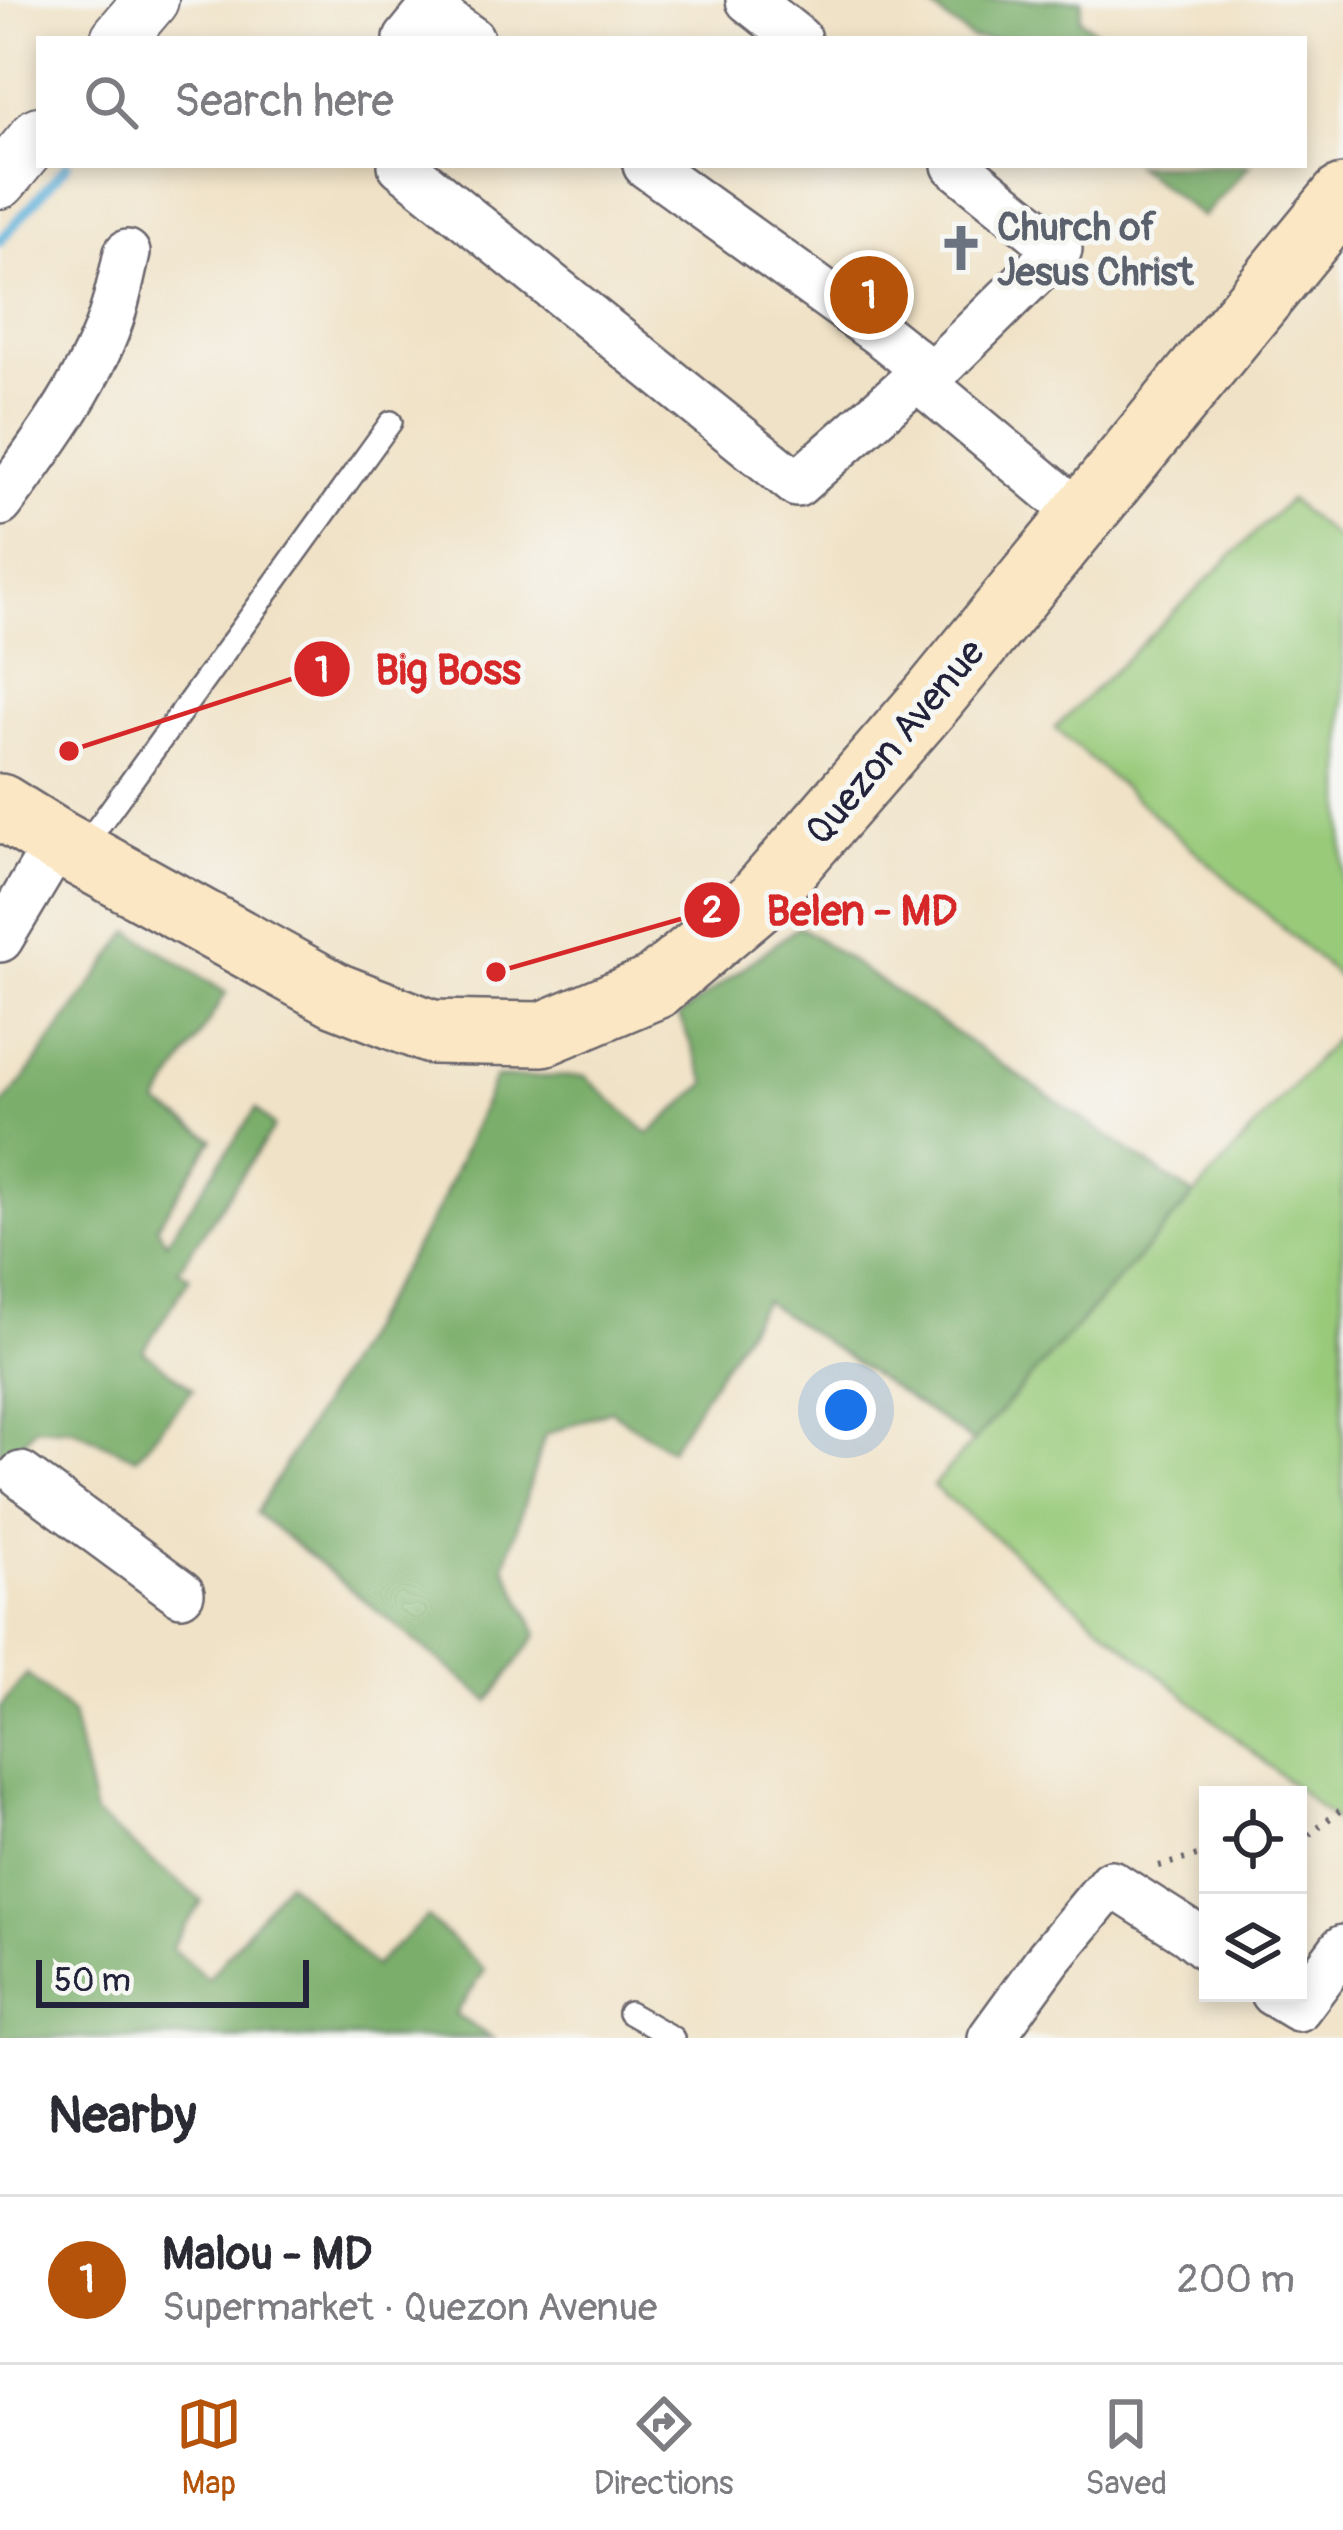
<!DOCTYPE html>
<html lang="en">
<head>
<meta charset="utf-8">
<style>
  body { margin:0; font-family:Pangolin,sans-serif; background:#f2f2f3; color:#2b2b33 }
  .controls { position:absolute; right:36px; bottom:36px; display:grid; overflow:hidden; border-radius:0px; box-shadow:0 6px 18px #0003 }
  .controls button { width:108px; height:108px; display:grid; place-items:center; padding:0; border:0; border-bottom:3px solid #e1e1e2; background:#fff; color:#2b2b33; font:60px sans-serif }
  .scale { position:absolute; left:36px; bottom:30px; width:273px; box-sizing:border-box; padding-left:12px; border:6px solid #22223b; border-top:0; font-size:33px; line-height:42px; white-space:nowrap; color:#22223b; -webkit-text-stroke:9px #f6f6f2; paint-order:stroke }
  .you { position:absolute; left:846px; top:1410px; width:42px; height:42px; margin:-30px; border:9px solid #fff; border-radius:50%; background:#1a73e8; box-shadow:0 0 0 18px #1a73e833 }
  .badge { display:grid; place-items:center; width:78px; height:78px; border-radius:50%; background:#b45309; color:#fff; font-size:39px; font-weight:700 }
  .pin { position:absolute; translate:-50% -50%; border:6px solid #fff; box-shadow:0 3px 12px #0006 }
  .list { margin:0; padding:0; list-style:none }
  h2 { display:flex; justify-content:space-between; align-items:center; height:156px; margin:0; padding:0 48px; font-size:51px }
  h2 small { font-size:39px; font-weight:400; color:#7c7c81 }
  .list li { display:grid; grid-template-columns:78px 1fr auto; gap:36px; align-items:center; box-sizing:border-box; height:168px; padding:0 48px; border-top:3px solid #e1e1e2 }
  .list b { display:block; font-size:45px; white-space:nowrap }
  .list p { margin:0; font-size:39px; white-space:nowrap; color:#7c7c81 }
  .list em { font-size:39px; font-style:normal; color:#7c7c81 }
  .icon { flex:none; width:66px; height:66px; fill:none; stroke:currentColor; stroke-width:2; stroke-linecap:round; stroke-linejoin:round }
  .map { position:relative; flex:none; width:1343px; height:2038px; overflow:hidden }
  .search { position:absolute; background:#fff; box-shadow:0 6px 18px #0003; left:36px; right:36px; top:36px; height:132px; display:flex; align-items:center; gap:30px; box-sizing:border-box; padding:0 42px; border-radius:0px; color:#7c7c81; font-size:45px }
  .sheet { height:324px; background:#fff }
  nav { display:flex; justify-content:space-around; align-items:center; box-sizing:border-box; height:168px; border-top:3px solid #e1e1e2; background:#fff; font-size:33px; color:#7c7c81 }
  nav a { display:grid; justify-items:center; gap:6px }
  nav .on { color:#b45309 }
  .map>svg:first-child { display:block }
  .green { fill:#99ca7a; stroke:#5e765a; stroke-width:3 }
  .forest { fill:#7aae6a; stroke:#4e6852; stroke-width:3 }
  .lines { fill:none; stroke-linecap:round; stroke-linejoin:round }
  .stream { stroke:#5eb1da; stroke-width:10 }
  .service-casing { stroke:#6a656c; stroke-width:26 }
  .minor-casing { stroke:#6a656c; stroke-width:50 }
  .tertiary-casing { stroke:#6a656c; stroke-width:58 }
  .secondary-casing { stroke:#6a656c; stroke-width:68 }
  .path { stroke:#6a656c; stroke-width:6; stroke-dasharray:3 9; stroke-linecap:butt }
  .service { stroke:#fff; stroke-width:21 }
  .minor { stroke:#fff; stroke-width:45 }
  .tertiary { stroke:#fff; stroke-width:54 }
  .secondary { stroke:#fbe7c3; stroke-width:63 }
  .labels { text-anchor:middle; stroke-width:10; stroke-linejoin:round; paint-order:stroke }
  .worship-label { font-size:39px; font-weight:bold; fill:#5b616d; stroke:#f6f6f2; text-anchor:start }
  .street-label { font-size:39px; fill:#22223b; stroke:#f6f6f2 }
  .leader { fill:none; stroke:#d62828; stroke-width:4.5 }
  .callout-dot { fill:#d62828; stroke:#f6f6f2; stroke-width:4.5 }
  .mark-label { font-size:36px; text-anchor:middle; font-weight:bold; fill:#fff }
  .callout-label { font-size:42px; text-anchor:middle; font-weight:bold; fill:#d62828; stroke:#f6f6f2; stroke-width:10; stroke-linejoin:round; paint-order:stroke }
</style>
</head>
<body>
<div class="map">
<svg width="1343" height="2038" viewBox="0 0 1343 2038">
  <rect width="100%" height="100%" fill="#f6f6f2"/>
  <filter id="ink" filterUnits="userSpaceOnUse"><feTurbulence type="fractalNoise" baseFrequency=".00833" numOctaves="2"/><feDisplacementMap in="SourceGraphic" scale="24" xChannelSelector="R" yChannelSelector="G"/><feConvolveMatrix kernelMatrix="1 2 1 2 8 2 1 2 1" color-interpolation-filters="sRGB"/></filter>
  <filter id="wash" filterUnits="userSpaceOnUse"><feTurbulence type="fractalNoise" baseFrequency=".004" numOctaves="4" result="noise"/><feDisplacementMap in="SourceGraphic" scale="48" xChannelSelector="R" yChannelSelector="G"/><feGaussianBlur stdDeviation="2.7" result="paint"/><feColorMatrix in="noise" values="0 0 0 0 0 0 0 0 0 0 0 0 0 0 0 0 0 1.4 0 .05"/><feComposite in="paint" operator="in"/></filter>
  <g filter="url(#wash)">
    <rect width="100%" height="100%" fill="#f0e2c6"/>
    <path class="green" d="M 1289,500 L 1343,544 L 1343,981 L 1055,728 Z
      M 1343,1030 L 1343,1827 L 933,1486 Z"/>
    <path class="forest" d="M 922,0 L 1082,0 L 1080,19 L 1106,39 L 972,39 Z
      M 1135,165 L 1250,165 L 1202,217 Z
      M 799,926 L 1194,1195 L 973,1442 L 764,1301 L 670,1450 L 610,1410 L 545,1435 L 505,1566 L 538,1634 L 489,1701 L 256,1513 L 439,1207 L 495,1078 L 585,1076 L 649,1134 L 707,1083 L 679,1016 Z
      M 130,931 L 226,993 L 158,1104 L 213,1139 L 157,1226 L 166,1242 L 256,1109 L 274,1127 L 178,1270 L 190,1277 L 143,1351 L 193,1389 L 136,1458 L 73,1429 L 35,1427 L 0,1472 L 0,1107 L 22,1082 Z
      M 27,1674 L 72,1714 L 95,1815 L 202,1901 L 171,1948 L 208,1979 L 287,1881 L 374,1966 L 427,1917 L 485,1970 L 455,2015 L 492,2038 L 0,2038 L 0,1707 Z"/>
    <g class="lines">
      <path class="stream" d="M 0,241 L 67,165"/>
    </g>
  </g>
  <g filter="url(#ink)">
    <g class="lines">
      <defs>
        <path id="service" d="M 82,849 L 391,422
          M 629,2013 L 673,2038"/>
        <path id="minor" d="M 749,0 L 798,39
          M 431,10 L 471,39
          M 407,39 L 439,0
          M 401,165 L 797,484 L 926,370
          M 646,165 L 882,335 L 926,370 L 923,383 L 1081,515
          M 923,383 L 1059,249 L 955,165
          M 0,503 C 42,446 94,377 114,308 C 119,290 123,271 127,253
          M 0,939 L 58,842
          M 21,1475 L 181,1593
          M 1273,1993 L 1298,2008 L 1343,1948
          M 991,2038 L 1049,1958 L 1111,1883 L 1188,1932 L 1208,1948"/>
        <path id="tertiary" d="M 118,39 L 151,0
          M 0,181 L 39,134"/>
        <path id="secondary" d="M 0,806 L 58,842 L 336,995 L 431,1032 L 543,1034 L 655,987 L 757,901 L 932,699 L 1343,197"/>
      </defs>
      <use href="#service" class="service-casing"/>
      <use href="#minor" class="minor-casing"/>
      <use href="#tertiary" class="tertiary-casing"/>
      <use href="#secondary" class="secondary-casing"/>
      <path class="path" d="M 1298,1839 L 1305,1838 L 1343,1808
        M 1159,1866 L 1208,1853"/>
      <use href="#service" class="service"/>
      <use href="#minor" class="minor"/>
      <use href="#tertiary" class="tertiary"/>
      <use href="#secondary" class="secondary"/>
    </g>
  </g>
  <defs>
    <symbol id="church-bare" viewBox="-9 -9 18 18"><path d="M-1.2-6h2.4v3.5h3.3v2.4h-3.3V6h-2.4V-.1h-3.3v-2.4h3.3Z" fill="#6b7280" stroke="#f6f6f2" stroke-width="2.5" paint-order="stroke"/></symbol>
  </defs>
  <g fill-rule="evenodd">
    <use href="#church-bare" x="928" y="215" width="66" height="66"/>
  </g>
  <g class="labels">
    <g class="worship-label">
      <text x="997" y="240">Church of<tspan x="997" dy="45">Jesus Christ</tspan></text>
    </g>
    <g class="street-label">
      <text transform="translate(894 741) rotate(-50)" y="14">Quezon Avenue</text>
    </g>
  </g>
  <path class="leader" d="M69 751L322 669M496 972L712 910"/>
  <g class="callout-dot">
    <circle cx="69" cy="751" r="12"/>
    <circle cx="496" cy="972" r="12"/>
    <circle cx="322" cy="669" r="30"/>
    <circle cx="712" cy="910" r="30"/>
  </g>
  <g class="mark-label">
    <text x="322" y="682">1</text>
    <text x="712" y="922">2</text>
  </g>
  <g class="callout-label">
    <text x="448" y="684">Big Boss</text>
    <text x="862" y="925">Belen - MD</text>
  </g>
</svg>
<div class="controls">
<button><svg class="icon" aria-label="locate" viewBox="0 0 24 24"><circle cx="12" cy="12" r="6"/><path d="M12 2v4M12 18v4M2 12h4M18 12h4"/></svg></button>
<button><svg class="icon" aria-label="layers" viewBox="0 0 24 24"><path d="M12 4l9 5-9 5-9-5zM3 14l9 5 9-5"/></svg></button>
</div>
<div class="scale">50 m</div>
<div class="you"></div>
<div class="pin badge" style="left:869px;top:295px">1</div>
<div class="search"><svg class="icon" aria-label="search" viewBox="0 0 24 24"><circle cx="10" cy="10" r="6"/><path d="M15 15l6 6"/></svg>Search here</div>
</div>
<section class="sheet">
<h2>Nearby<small></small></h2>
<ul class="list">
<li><span class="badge">1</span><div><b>Malou - MD</b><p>Supermarket · Quezon Avenue</p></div><em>200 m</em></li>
</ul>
</section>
<nav>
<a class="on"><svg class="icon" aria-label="map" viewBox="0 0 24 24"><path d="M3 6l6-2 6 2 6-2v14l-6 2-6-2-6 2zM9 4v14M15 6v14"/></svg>Map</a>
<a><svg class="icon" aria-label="directions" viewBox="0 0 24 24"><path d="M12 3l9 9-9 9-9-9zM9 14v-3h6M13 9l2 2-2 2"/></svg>Directions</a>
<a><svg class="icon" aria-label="saved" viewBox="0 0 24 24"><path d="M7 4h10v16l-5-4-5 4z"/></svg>Saved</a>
</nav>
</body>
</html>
